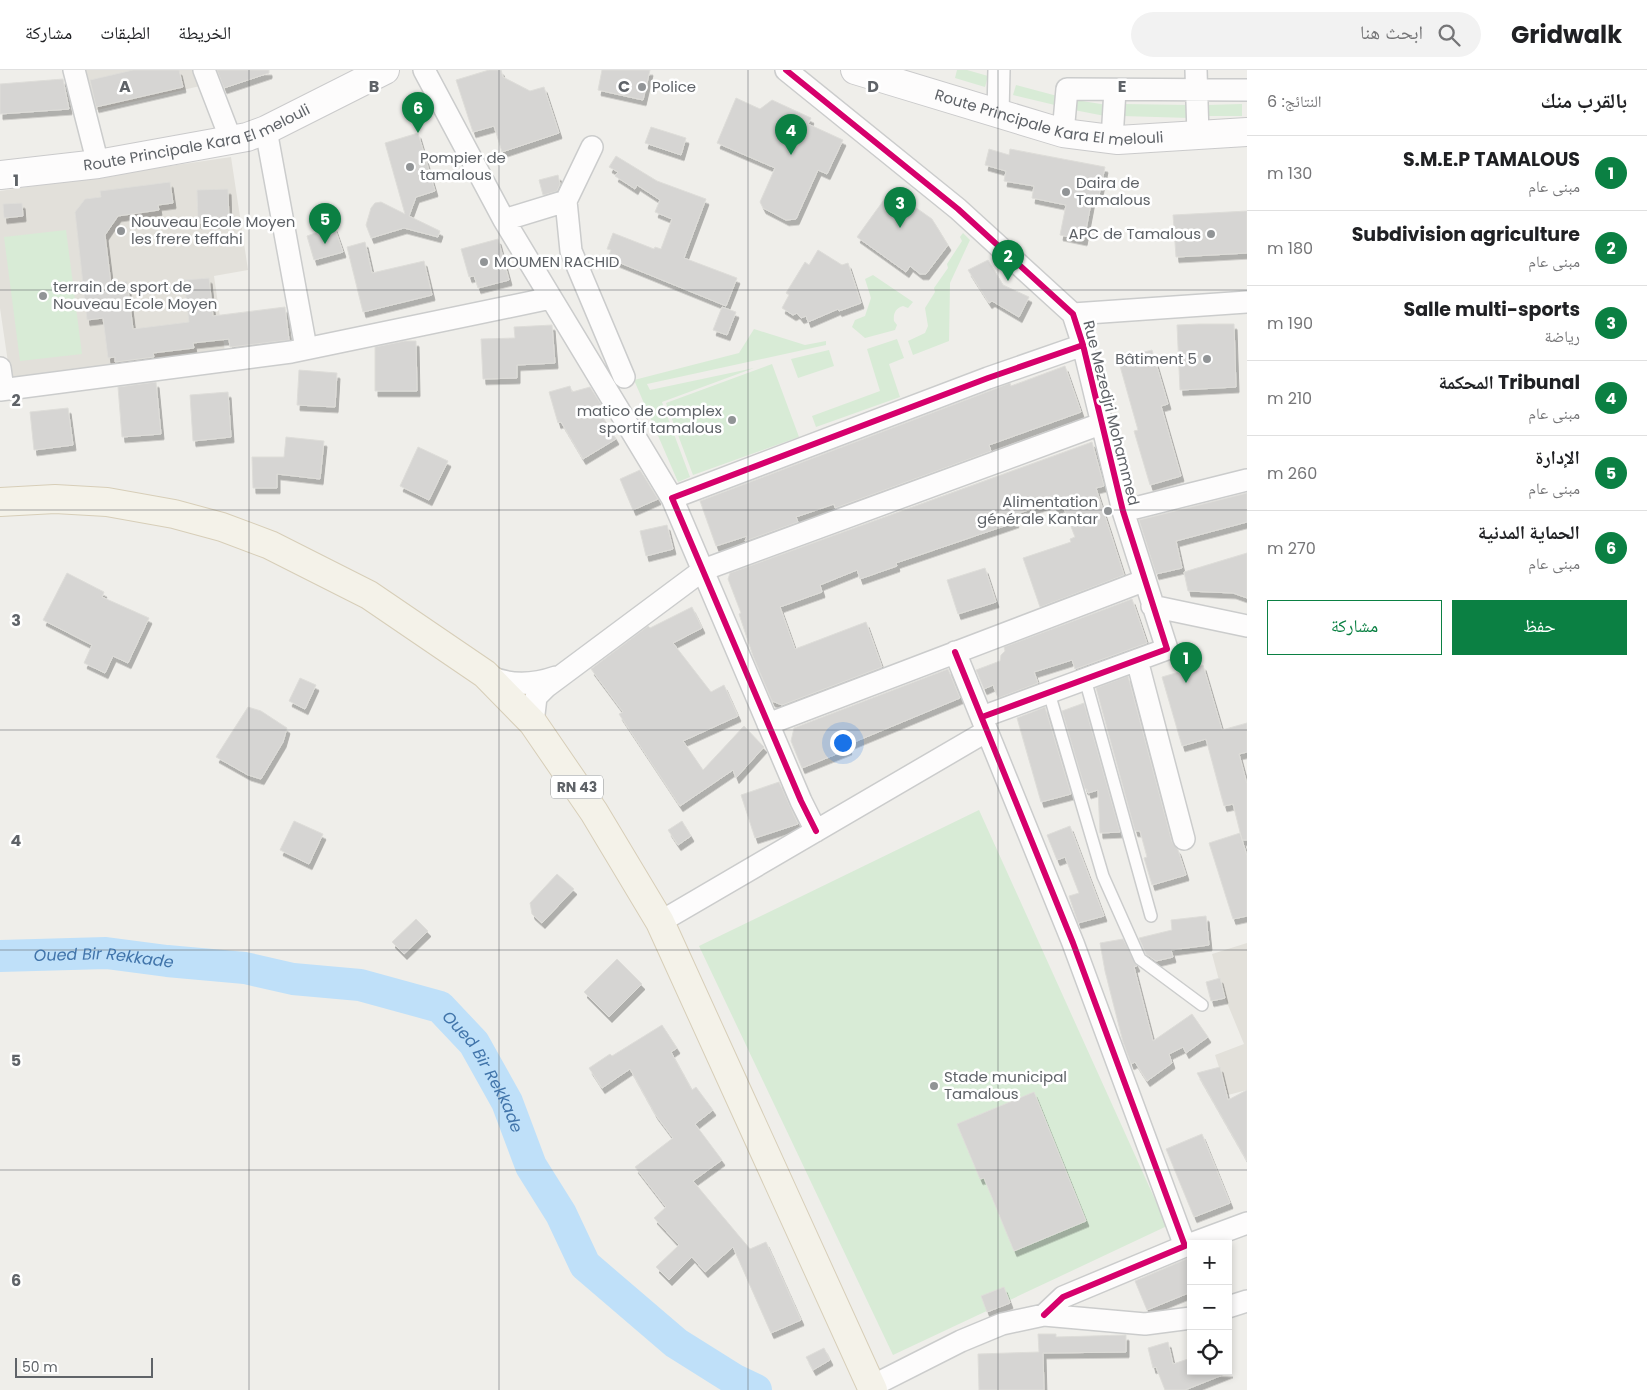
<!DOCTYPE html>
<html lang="ar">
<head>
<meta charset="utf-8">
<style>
  body { margin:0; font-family:Poppins,"Noto Naskh Arabic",sans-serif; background:#f2f2f2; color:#202124; direction:rtl }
  .controls { position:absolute; right:15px; bottom:15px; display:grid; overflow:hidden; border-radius:0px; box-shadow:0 2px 8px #0003 }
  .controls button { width:45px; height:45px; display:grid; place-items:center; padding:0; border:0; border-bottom:1px solid #e0e0e0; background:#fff; color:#202124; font:25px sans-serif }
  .scale { position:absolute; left:15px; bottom:12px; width:138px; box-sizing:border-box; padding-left:5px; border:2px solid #5f6368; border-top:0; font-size:14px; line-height:18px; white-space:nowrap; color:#5f6368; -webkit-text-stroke:4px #fff; paint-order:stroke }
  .you { position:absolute; left:842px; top:672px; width:18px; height:18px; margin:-12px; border:4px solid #fff; border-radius:50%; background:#1a73e8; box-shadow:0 0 0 8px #1a73e833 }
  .badge { display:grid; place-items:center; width:32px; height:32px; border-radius:50%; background:#0b8043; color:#fff; font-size:16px; font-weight:700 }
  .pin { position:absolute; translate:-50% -41px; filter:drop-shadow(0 1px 2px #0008) }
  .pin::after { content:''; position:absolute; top:26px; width:18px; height:15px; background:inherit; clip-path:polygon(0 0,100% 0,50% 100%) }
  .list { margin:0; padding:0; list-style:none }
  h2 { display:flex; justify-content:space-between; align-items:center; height:65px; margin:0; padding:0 20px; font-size:21px }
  h2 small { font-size:16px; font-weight:400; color:#757577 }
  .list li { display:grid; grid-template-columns:32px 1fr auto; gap:15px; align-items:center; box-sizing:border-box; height:75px; padding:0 20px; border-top:1px solid #e0e0e0 }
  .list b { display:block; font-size:19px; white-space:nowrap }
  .list p { margin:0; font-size:16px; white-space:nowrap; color:#757577 }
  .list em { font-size:16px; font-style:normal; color:#757577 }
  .actions { display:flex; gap:10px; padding:15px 20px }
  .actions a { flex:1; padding:11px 0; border:1px solid #0b8043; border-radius:0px; text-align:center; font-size:18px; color:#0b8043 }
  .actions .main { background:#0b8043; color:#fff }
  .icon { flex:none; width:28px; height:28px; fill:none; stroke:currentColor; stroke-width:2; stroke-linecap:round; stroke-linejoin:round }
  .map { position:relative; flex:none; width:1247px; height:1320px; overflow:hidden; direction:ltr }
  header { display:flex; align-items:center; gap:30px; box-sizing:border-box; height:70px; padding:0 25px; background:#fff; border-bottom:1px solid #e0e0e0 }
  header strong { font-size:24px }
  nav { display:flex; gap:28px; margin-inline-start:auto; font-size:18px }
  .search { width:350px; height:45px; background:#f2f2f2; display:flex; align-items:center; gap:12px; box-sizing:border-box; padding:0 18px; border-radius:28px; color:#757577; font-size:19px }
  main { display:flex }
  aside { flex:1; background:#fff }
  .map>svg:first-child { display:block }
  .education { fill:#e2e0da }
  .green { fill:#d8ebd6 }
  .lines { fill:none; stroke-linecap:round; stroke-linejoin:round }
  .river { stroke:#bfe0f9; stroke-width:32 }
  .building { fill:#d6d5d3; stroke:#deddd9; filter:url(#shadow) }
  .service-casing { stroke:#cbcccc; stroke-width:14 }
  .minor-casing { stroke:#cbcccc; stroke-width:24 }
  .secondary-casing { stroke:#cacacb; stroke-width:30 }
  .primary-casing { stroke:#d7ceb8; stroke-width:30 }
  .service { stroke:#fdfcfc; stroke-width:11 }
  .minor { stroke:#fdfcfc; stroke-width:21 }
  .secondary { stroke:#fdfcfc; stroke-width:28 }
  .primary { stroke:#f4f2e9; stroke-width:28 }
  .cycleway-casing { stroke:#fff; stroke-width:9 }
  .cycleway { stroke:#d6006c; stroke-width:6 }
  .grid { fill:none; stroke:#5f6368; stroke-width:1; stroke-opacity:0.55 }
  .poi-dot { fill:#919496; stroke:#fff; stroke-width:2 }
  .labels { text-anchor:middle; stroke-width:5; stroke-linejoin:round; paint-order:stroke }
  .shield { fill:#fff; stroke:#8f9295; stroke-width:1 }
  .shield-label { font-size:14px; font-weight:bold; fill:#5f6368 }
  .poi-label { font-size:15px; fill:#5f6368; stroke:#fff; text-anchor:start }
  .street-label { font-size:15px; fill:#5f6368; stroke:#fff }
  .water-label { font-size:16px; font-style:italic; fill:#4174aa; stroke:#fff }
  .grid-label { font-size:16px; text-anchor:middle; font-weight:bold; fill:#5f6368; stroke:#fff; stroke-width:5; stroke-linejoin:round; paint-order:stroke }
</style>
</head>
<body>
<header>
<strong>Gridwalk</strong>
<div class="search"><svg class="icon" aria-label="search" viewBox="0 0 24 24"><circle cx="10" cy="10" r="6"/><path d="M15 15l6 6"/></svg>ابحث هنا</div>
<nav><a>الخريطة</a><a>الطبقات</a><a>مشاركة</a></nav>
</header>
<main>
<aside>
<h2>بالقرب منك<small>النتائج: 6</small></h2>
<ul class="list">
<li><span class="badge">1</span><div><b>S.M.E.P TAMALOUS</b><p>مبنى عام</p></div><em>130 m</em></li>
<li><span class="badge">2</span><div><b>Subdivision agriculture</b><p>مبنى عام</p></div><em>180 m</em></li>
<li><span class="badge">3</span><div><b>Salle multi-sports</b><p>رياضة</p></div><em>190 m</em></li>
<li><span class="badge">4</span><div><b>Tribunal المحكمة</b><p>مبنى عام</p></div><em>210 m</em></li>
<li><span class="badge">5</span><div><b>الإدارة</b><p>مبنى عام</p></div><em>260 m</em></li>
<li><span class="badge">6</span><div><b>الحماية المدنية</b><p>مبنى عام</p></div><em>270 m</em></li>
</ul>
<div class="actions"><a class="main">حفظ</a><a>مشاركة</a></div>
</aside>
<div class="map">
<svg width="1247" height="1320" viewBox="0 0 1247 1320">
  <defs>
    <filter id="shadow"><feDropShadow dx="3" dy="5.5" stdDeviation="0" flood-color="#0004"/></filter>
  </defs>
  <rect width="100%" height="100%" fill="#efeeea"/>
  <path class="education" d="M 84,0 L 196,0 L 200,16 L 93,41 Z
    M 231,87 L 248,200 L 214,206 L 225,282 L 11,313 L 0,238 L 0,121 Z
    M 1247,873 L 1247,1020 L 1228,1025 L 1215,985 L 1244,974 L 1221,918 L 1212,884 Z"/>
  <path class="green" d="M 957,0 L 967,0 L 988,6 L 985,17 L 955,8 Z
    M 1016,15 L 1061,27 L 1059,36 L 1013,25 Z
    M 1076,30 L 1107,35 L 1105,46 L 1074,40 Z
    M 1122,34 L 1190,35 L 1190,48 L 1122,46 Z
    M 1242,34 L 1242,46 L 1207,46 L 1207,35 Z
    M 66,160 L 82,284 L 20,291 L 4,167 Z
    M 963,163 L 970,170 L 950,213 L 949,271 L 913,285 L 908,271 L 925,263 L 928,256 L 925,238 L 935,222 L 934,218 L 948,198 L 947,194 L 962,171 L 960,167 Z
    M 873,205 L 913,232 L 908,238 L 903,236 C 896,238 893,243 894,251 L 897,255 L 895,260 L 865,268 L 852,257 L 855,250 L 865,246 L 871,228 L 865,209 Z
    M 754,259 L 805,275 L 826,271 L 826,275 L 647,314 L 650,320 L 754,298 L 662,332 L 690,407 L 678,412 L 634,310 L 739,283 Z
    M 897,269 L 904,288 L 889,294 L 900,327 L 816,357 L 812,346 L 880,321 L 867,279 Z
    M 829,280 L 834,296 L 798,308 L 791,289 Z
    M 772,294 L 799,367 L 693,405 L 666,333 Z
    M 979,740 L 1167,1156 L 893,1285 L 699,876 Z"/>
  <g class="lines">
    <path class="river" id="s1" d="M 0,886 L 106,883 L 167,891 L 245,898 L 293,909 L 360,915 L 440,937 L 474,973 L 507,1032 L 531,1096 L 561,1144 L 585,1195 L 676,1273 L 735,1310 L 756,1320"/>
  </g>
  <path class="building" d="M 133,0 L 179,0 L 183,17 L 96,37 L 90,10 Z
    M 217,0 L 269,0 L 269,3 L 224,18 Z
    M 489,0 L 501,0 L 503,7 L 530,21 L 544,17 L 559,63 L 502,82 L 494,56 L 473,62 L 456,10 Z
    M 602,0 L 650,0 L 643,30 L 598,20 Z
    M 63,9 L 69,39 L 0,44 L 0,14 Z
    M 736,28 L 760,39 L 772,30 L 811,48 L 808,54 L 843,70 L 827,104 L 818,100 L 796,149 L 786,150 L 763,138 L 760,132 L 775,98 L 717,73 Z
    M 651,57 L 686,68 L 681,85 L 645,73 Z
    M 418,63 L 435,121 L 416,127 L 409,146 L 440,161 L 438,167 L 404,158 L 371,168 L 366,155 L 371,138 L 375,133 L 381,132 L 405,144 L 385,73 Z
    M 989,79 L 1009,85 L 1010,79 L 1105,97 L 1098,130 L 1092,128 L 1084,170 L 1060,165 L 1066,135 L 1032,128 L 1034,116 L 1004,111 L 1006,101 L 985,95 Z
    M 616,86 L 657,111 L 706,129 L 684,188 L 737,208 L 726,236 L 608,188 L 611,180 L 607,179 L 613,163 L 654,179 L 655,177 L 661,179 L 672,149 L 655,142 L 660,130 L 637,115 L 635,119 L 615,106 L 618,102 L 609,97 Z
    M 558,105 L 560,114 L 557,121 L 543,125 L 539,110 Z
    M 170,112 L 173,133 L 158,135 L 159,140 L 118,146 L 105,165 L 111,214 L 127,211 L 133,259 L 189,252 L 184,210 L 209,208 L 213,246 L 285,237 L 289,270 L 230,277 L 229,269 L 193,273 L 194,278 L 153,283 L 154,287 L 115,292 L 115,287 L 108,288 L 103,248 L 87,250 L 75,142 L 85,129 L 101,127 L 100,121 Z
    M 228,119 L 229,152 L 198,153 L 197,120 Z
    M 891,120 L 932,149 L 948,175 L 926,204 L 920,204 L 910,196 L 906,202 L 857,167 Z
    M 22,133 L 23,146 L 4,148 L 3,134 Z
    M 1247,141 L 1247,183 L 1176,187 L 1173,145 Z
    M 334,156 L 343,182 L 314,190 L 307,166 Z
    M 498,169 L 509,210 L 478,218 L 474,206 L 469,207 L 461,179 Z
    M 365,172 L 372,203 L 424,191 L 432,225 L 363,242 L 347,177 Z
    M 818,180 L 842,195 L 848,193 L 861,233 L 839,241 L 838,239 L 808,252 L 806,246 L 801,248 L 797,243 L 793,245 L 782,238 L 789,225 L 786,223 L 805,192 L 809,195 Z
    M 988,190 L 1003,215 L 1029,227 L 1019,247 L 992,231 L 989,233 L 968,200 Z
    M 722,237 L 736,242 L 727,265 L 713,260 Z
    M 1199,254 L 1234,254 L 1236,317 L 1180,320 L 1177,255 Z
    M 552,255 L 555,293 L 517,295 L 517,308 L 483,309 L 481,269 L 515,268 L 514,257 Z
    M 405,271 L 416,271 L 417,321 L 375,321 L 375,277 Z
    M 1152,280 L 1168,334 L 1161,336 L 1181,406 L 1150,415 L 1134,361 L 1138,360 L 1118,289 Z
    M 1065,296 L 1081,342 L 989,375 L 991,381 L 835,438 L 834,434 L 796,447 L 798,452 L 745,471 L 747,466 L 716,476 L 700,431 L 992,320 L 1010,313 L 1011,316 Z
    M 299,300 L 337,303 L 335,337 L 297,335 Z
    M 156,312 L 161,364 L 122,367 L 118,317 Z
    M 570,316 L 572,322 L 590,317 L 604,339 L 599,341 L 616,369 L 583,389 L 561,352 L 558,353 L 549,322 Z
    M 228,322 L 231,367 L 193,371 L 190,325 Z
    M 68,338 L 73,375 L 34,380 L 30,342 Z
    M 286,367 L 324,371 L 320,409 L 277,404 L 277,418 L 253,418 L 252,387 L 284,387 Z
    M 1092,372 L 1104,416 L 1096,418 L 1124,505 L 1040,537 L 1023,488 L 1071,472 L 1070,469 L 1075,467 L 1063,436 L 1055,439 L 1053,432 L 1013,445 L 1016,452 L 896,493 L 897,496 L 860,509 L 857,500 L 820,515 L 822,522 L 780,537 L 795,579 L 866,552 L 882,597 L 782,635 L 772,631 L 753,586 L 739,544 L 741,543 L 728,509 L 730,503 Z
    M 418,377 L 448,391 L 429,430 L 400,416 Z
    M 640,400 L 658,429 L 633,440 L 620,409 Z
    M 1247,423 L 1247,452 L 1176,471 L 1182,498 L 1156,504 L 1139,450 Z
    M 667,455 L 673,479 L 646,486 L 640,461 Z
    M 1247,483 L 1247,528 L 1233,523 L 1188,521 L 1184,502 Z
    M 985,498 L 996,532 L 958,544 L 947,510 Z
    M 67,503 L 104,522 L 102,527 L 149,548 L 128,593 L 113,586 L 105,603 L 84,593 L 92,575 L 43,550 Z
    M 1132,529 L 1147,573 L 1075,599 L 1072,590 L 1034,602 L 1038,613 L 998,628 L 993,615 L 984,619 L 976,600 L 1000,591 L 1001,585 L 1005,581 L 1004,577 Z
    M 692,537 L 702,558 L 673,573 L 711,622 L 724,615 L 738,646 L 683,671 L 703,700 L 744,656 L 764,677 L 736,708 L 733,700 L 680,736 L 619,644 L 623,642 L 591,599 L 648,556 L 650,558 Z
    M 1203,595 L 1222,660 L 1247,653 L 1247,682 L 1239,684 L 1247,714 L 1247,770 L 1242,770 L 1233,734 L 1224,736 L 1206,669 L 1182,676 L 1162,607 Z
    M 948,599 L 960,628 L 847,675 L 849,679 L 802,698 L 791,671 L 794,658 Z
    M 1128,606 L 1172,772 L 1178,780 L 1186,805 L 1152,815 L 1144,788 L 1147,787 L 1140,761 L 1135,761 L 1096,618 Z
    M 300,608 L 316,615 L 305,639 L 289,631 Z
    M 1084,633 L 1120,762 L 1100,763 L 1098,720 L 1088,723 L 1087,719 L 1085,719 L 1062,641 Z
    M 248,637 L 261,641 L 287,658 L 283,672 L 261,709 L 248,705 L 216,687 Z
    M 1045,637 L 1071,724 L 1041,732 L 1017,648 Z
    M 779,712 L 798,754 L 755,768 L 741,725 Z
    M 294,751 L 323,764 L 309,794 L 280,780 Z
    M 682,751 L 691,766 L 678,775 L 668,760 Z
    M 1070,756 L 1104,846 L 1078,853 L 1069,826 L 1079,823 L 1065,787 L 1057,790 L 1047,765 Z
    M 1240,763 L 1247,786 L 1247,846 L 1233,849 L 1209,773 Z
    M 557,804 L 574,819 L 542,853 L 532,844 L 530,833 Z
    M 1206,846 L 1209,875 L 1171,880 L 1173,887 L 1156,891 L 1146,884 L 1139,868 L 1172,860 L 1171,850 Z
    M 416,849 L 428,861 L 404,884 L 392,872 Z
    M 1123,869 L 1137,896 L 1134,897 L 1153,971 L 1192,944 L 1208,967 L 1186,983 L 1183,977 L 1169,984 L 1172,993 L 1147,1011 L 1135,992 L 1131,994 L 1123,972 L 1105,901 L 1100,873 Z
    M 617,889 L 642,914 L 609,947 L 584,922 Z
    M 1220,908 L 1225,928 L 1211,931 L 1206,912 Z
    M 662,955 L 677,978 L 671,982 L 692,1020 L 696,1017 L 713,1040 L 695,1054 L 722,1090 L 693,1111 L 750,1179 L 766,1172 L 801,1250 L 771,1263 L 733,1177 L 705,1202 L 692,1187 L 669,1210 L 656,1197 L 679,1175 L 654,1148 L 666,1137 L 635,1097 L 673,1068 L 655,1044 L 630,999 L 602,1018 L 589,998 L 610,984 L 612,986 Z
    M 1220,997 L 1228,1030 L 1247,1020 L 1247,1091 L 1197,1003 Z
    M 1034,1022 L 1086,1151 L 1014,1181 L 984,1108 L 980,1109 L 957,1054 Z
    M 1202,1064 L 1230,1133 L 1194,1147 L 1166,1079 Z
    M 1191,1187 L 1191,1222 L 1147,1240 L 1135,1211 Z
    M 1004,1217 L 1010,1233 L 987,1242 L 981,1226 Z
    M 1038,1264 L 1056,1264 L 1056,1267 L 1126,1265 L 1126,1282 L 1043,1283 L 1044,1320 L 979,1320 L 978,1284 L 1039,1282 Z
    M 1168,1272 L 1173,1294 L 1191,1288 L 1191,1301 L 1230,1302 L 1185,1320 L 1165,1320 L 1156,1297 L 1153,1298 L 1148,1278 Z
    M 824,1278 L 830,1290 L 813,1300 L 806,1287 Z"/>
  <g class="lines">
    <defs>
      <path id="service" d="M 1085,609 L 1151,846
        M 1049,623 L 1103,806 L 1140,889 L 1202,935"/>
      <path id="minor" d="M 74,0 L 98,94
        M 204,0 L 231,70
        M 424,0 L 504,150 L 672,428
        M 786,0 L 958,139 L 1073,244 L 1083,275 L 1123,441 L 1167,579 L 982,647
        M 1196,0 L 1198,65
        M 998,44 L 999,0
        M 266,60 L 306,278
        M 1063,63 L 1067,19 L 1247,20
        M 1112,69 L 1115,20
        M 566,131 L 571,181 L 624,307
        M 504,150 L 566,131 L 592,77
        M 1073,244 L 1247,232
        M 0,298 L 3,319
        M 0,320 L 291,282 L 551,228
        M 1123,441 L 1247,410
        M 1152,536 L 1247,556
        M 955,582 L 1073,873 L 1185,1176 L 1063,1227 L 1044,1245
        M 1137,590 L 1184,769
        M 487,605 C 510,617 533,615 556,607
        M 533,653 L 536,627 L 546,617 L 703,500 L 1103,353
        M 768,654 L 1143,511
        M 816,761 L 801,731 L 672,428 L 988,308 L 1083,275
        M 660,852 L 987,661
        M 1185,1176 L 1247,1153
        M 1228,1237 L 1247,1231
        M 872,1316 L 961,1271 L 1002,1254 L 1044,1245 L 1145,1254 L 1191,1248"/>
      <g id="secondary">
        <path id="s2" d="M 855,0 L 1063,63 L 1118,70 L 1247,62"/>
        <path id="s3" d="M 0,105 L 98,94 L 247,67 L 266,60 L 385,0"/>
      </g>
      <path id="primary" d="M 0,432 L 55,429 L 107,432 L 174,444 L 222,457 L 270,475 L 369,525 L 485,604 L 533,653 L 594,742 L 660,852 L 873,1320"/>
    </defs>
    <use href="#service" class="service-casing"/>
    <use href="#minor" class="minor-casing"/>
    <use href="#secondary" class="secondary-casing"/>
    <use href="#primary" class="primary-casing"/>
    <use href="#service" class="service"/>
    <use href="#minor" class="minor"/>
    <use href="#secondary" class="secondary"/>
    <use href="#primary" class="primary"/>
    <defs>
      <path id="cycleway" d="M 786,0 L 958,139 L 1073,244 L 1083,275 L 1123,441 L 1167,579 L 982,647
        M 955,582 L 1073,873 L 1185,1176 L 1063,1227 L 1044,1245
        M 816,761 L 801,731 L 672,428 L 988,308 L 1083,275"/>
    </defs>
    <use href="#cycleway" class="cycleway-casing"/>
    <use href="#cycleway" class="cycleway"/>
  </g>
  <path class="grid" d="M 249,0 L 249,1320M 499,0 L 499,1320M 748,0 L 748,1320M 998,0 L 998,1320M 0,220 L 1247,220M 0,440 L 1247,440M 0,660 L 1247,660M 0,880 L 1247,880M 0,1100 L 1247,1100"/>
  <g class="poi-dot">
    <circle cx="642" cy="17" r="5"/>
    <circle cx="410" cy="97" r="5"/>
    <circle cx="1066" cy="122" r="5"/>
    <circle cx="121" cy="161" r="5"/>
    <circle cx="1211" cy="164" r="5"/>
    <circle cx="484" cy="192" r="5"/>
    <circle cx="43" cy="226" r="5"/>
    <circle cx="1207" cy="289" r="5"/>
    <circle cx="732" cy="350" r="5"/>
    <circle cx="1108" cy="441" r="5"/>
    <circle cx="934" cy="1016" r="5"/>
  </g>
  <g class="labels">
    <rect class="shield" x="551" y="705.5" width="52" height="23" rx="4"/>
    <g class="shield-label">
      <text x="577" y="722">RN 43</text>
    </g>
    <g class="poi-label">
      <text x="652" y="22">Police</text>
      <text x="420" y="93">Pompier de<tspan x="420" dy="17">tamalous</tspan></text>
      <text x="1076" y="118">Daira de<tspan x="1076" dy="17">Tamalous</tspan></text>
      <text x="131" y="157">Nouveau Ecole Moyen<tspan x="131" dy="17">les frere teffahi</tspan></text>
      <text x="1201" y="169" text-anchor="end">APC de Tamalous</text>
      <text x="494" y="197">MOUMEN RACHID</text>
      <text x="53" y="222">terrain de sport de<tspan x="53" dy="17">Nouveau Ecole Moyen</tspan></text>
      <text x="1197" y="294" text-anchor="end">Bâtiment 5</text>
      <text x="722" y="346" text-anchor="end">matico de complex<tspan x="722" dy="17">sportif tamalous</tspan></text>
      <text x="1098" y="437" text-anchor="end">Alimentation<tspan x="1098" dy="17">générale Kantar</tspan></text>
      <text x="944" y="1012">Stade municipal<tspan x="944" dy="17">Tamalous</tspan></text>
    </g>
    <g class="street-label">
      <text dy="5" stroke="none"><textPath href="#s2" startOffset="201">Route Principale Kara El melouli</textPath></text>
      <text dy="5" stroke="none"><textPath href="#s3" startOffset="201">Route Principale Kara El melouli</textPath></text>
      <text transform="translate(1111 343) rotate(76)" y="5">Rue Mezedjri Mohammed</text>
    </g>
    <g class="water-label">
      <text dy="6" stroke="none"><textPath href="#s1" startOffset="104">Oued Bir Rekkade</textPath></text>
      <text dy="6" stroke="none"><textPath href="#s1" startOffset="524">Oued Bir Rekkade</textPath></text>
    </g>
  </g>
  <g class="grid-label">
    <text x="125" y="22">A</text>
    <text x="374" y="22">B</text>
    <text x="624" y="22">C</text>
    <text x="873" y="22">D</text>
    <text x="1122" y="22">E</text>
    <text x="16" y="116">1</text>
    <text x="16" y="336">2</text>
    <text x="16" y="556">3</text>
    <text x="16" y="776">4</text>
    <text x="16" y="996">5</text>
    <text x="16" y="1216">6</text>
  </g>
</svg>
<div class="controls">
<button>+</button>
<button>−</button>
<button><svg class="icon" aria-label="locate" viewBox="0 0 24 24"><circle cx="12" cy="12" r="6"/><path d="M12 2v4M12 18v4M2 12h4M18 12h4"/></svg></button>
</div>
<div class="scale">50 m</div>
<div class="you"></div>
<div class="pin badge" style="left:1186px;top:613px">1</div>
<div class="pin badge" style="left:1008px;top:211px">2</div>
<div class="pin badge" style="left:900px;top:158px">3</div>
<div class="pin badge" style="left:791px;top:85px">4</div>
<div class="pin badge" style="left:325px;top:174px">5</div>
<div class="pin badge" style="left:418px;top:63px">6</div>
</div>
</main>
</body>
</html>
